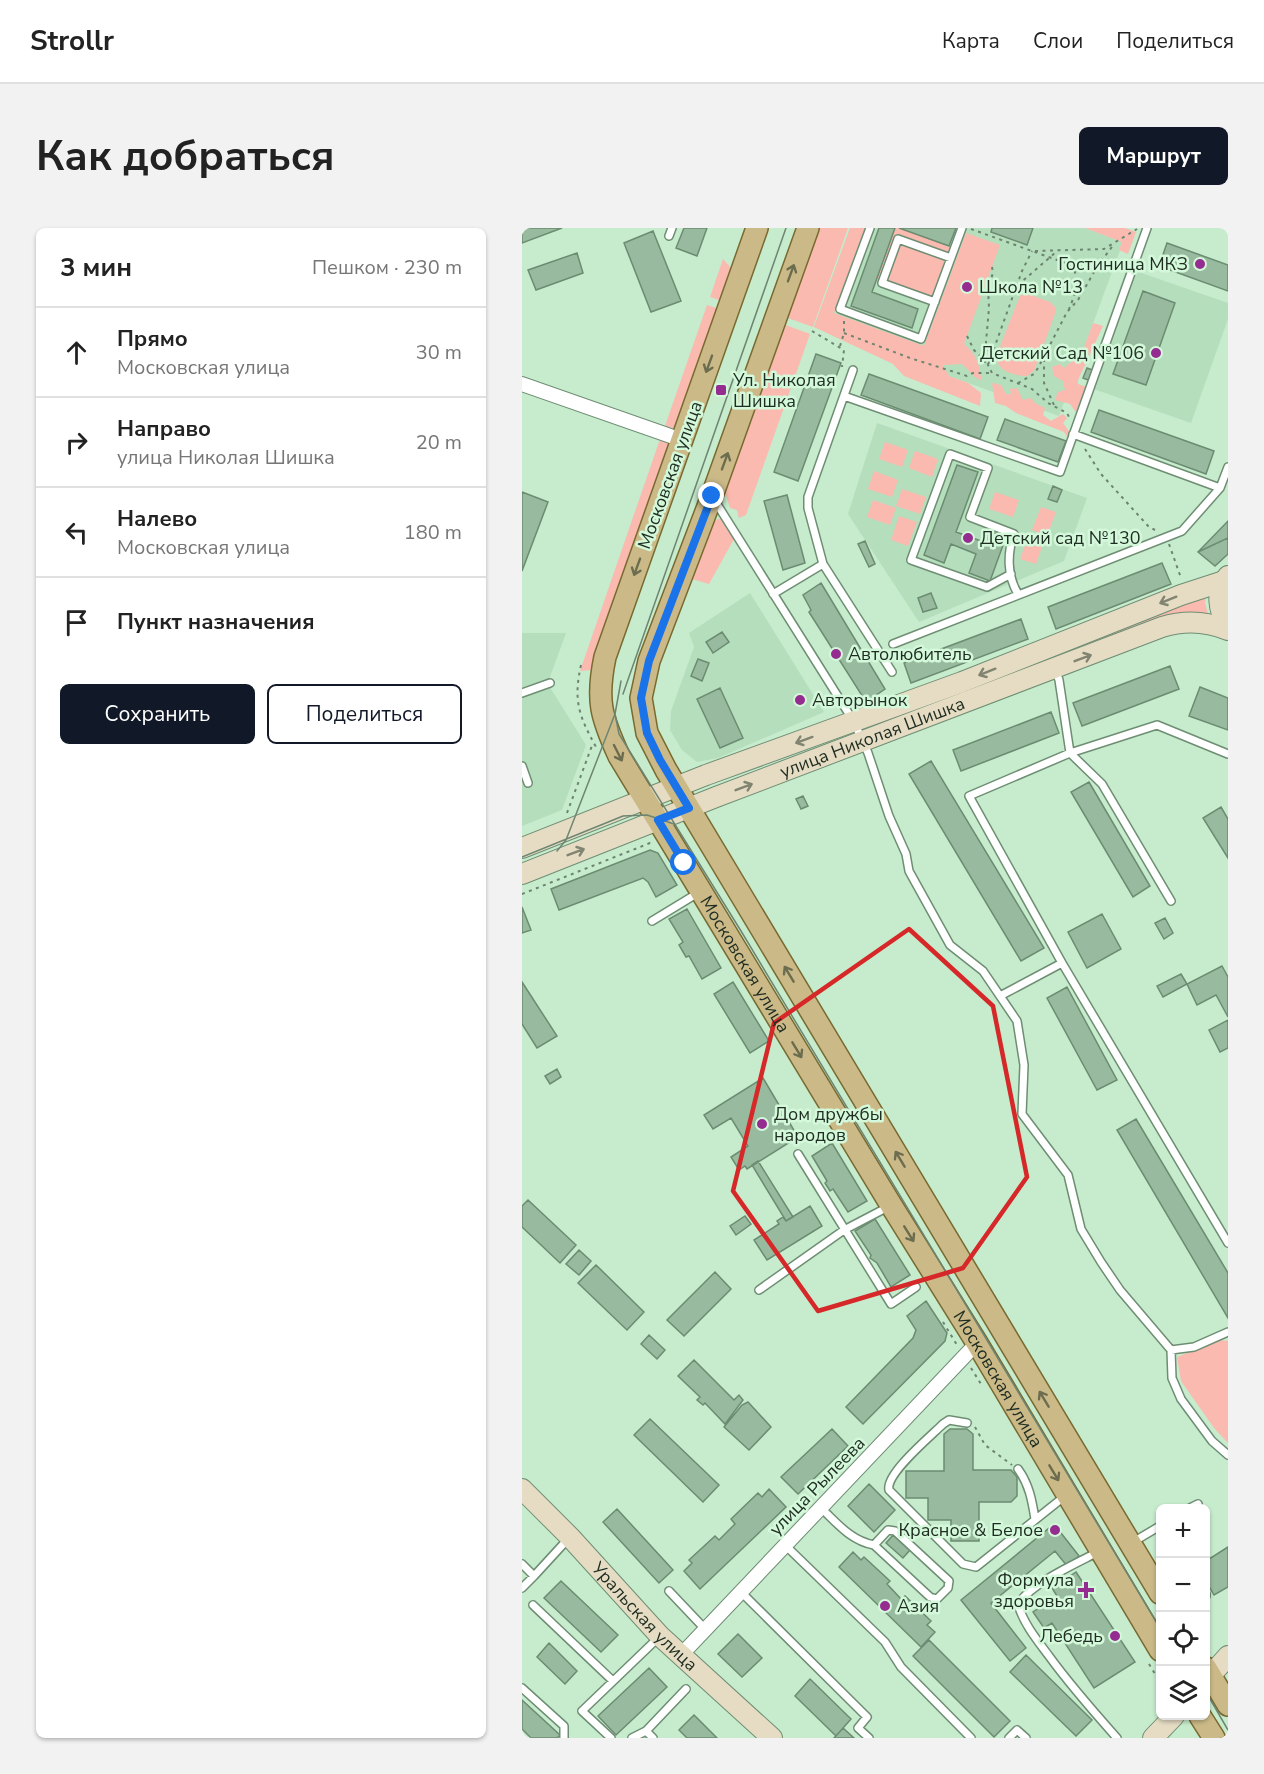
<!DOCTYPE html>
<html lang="ru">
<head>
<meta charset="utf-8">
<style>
  body { margin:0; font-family:"Nunito Sans",sans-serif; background:#f2f2f2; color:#222 }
  .controls { position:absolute; right:18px; bottom:18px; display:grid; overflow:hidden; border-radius:9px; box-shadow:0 2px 4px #0004 }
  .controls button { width:54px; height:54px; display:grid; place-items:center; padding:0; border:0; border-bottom:2px solid #e0e0e0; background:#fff; color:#222; font:30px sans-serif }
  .stop { position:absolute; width:18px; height:18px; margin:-14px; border:4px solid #1a73e8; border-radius:50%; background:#fff }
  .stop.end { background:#1a73e8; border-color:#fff; box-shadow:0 2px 6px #0008 }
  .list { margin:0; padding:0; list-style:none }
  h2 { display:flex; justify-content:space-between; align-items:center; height:78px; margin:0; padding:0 24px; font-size:26px }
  h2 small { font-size:20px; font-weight:400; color:#767676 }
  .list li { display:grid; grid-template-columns:39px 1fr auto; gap:18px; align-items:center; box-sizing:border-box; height:90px; padding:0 24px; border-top:2px solid #e0e0e0 }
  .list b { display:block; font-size:22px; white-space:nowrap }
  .list p { margin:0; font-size:20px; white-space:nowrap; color:#767676 }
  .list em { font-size:20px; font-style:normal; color:#767676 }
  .actions { display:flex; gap:12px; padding:18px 24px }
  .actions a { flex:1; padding:14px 0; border:2px solid #111827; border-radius:9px; text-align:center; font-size:21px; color:#111827 }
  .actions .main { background:#111827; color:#fff }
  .icon { flex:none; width:33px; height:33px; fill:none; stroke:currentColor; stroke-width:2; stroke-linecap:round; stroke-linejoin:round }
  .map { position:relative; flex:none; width:706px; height:1510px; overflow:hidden; border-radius:9px }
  header { display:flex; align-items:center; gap:36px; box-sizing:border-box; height:84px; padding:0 30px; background:#fff; border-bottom:2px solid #e0e0e0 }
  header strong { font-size:28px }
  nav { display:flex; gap:33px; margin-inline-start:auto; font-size:21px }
  .intro { display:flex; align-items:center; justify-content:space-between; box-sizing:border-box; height:144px; padding:0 36px }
  h1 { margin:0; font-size:42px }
  .button { padding:15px 27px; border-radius:9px; background:#111827; color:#fff; font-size:21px; font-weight:700 }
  main { display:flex; gap:36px; padding:0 36px }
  aside { flex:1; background:#fff; border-radius:9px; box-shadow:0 2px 4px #0004 }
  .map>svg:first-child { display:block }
  .built { fill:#b5debc }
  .green { fill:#fabaaf }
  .building { fill:#98ba9e; stroke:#6b8c71; stroke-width:1.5 }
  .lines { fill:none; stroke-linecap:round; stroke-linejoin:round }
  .lane-casing { stroke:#6e8e73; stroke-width:10 }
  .street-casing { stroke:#6e8e73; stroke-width:16 }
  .secondary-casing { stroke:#6e8e73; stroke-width:22 }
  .primary-casing { stroke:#786a30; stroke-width:24 }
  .path { stroke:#6c8470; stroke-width:2; stroke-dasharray:3 4.5; stroke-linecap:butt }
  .lane { stroke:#fff; stroke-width:7 }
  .street { stroke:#fff; stroke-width:14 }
  .secondary { stroke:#e5dcc3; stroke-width:20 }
  .primary { stroke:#cbba88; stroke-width:21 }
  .tram { stroke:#6d8571; stroke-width:1.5 }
  .oneway { stroke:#6c6c4f }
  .oneway2 { stroke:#828472 }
  .route { stroke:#1a73e8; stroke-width:8 }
  .marked { fill:none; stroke:#d62828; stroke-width:4.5; stroke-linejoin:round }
  .poi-dot { fill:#952c90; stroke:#d4f8da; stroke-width:2 }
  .labels { text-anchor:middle; stroke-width:5; stroke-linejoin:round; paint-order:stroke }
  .poi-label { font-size:18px; fill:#1e2c21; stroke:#d4f8da; text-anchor:start }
  .street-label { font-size:18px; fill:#1e2c21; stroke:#d4f8da }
</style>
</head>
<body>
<header>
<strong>Strollr</strong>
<nav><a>Карта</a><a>Слои</a><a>Поделиться</a></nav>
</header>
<div class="intro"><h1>Как добраться</h1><a class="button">Маршрут</a></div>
<main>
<aside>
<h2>3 мин<small>Пешком · 230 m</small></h2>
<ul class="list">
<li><svg class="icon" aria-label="ahead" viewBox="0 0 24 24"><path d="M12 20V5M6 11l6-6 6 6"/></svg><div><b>Прямо</b><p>Московская улица</p></div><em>30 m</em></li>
<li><svg class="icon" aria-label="right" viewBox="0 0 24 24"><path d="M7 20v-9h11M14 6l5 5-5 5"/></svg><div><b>Направо</b><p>улица Николая Шишка</p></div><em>20 m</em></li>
<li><svg class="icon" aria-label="left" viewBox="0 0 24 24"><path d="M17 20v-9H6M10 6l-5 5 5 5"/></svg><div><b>Налево</b><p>Московская улица</p></div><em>180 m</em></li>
<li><svg class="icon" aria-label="arrive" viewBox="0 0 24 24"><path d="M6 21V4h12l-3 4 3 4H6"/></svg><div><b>Пункт назначения</b></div></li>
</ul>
<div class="actions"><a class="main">Сохранить</a><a>Поделиться</a></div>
</aside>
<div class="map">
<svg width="706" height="1510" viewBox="0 0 706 1510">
  <rect width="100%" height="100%" fill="#c7ebcd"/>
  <path class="built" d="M 328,0 L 563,0 L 601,14 L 537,188 L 292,99 Z
    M 605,40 L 706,75 L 706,91 L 669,195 L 563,158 Z
    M 355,195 L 565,270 L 542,333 L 397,394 L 326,286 Z
    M 228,365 L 302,484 L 196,530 L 175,534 L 160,522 L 148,502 L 149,483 L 172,419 L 167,405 Z
    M 0,405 L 44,405 L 28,449 L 29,461 L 64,517 L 40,582 L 0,598 Z"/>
  <path class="green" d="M 295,0 L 326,0 L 291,99 L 263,89 Z
    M 328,0 L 343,0 L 312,85 L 402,118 L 444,5 L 478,17 L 442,116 C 457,129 456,136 460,153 L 453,149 L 440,136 L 421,137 L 427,148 L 446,155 L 459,165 L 458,178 L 382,148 L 371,136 L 292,99 Z
    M 373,0 L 377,0 L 433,20 L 413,74 L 354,53 Z
    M 563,0 L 603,0 L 614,4 L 606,26 L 597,22 L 600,14 Z
    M 201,31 L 211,42 L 200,73 L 188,69 Z
    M 506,66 L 528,74 L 534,80 L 534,83 L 512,143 L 505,148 C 493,148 475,143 474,129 L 497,70 L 499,67 Z
    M 185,77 L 197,81 L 154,201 L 143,198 Z
    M 571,95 L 581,98 L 556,152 L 556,156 L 565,159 L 555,186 L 548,176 L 533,172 L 536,164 L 543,162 L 541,153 L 532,148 L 530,139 L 538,136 L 542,140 L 560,125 Z
    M 261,96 L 288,106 L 224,287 L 217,290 L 215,282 L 208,280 L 202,261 Z
    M 470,155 L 479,157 L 484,166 L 489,166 L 488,161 L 495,160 L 501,172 L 509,170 L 513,175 L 523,180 L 521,187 L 529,193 L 541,186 L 545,190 L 541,195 L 549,206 L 547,212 L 542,204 L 494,185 L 484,178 L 473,175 Z
    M 138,211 L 150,216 L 70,442 L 58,443 Z
    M 363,214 L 386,222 L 380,239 L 357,231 Z
    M 393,223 L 416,231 L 410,249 L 387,240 Z
    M 352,243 L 376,252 L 370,269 L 346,261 Z
    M 380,261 L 404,269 L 398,286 L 374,278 Z
    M 473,264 L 497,272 L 491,289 L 467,281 Z
    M 351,272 L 374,280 L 368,297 L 345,289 Z
    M 519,279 L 534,284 L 525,308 L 510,302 Z
    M 377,288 L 395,294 L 386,318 L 369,312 Z
    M 196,291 L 201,291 L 212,311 L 187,356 L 170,351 L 191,294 Z
    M 507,307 L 522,313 L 514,336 L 498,331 Z
    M 684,367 L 683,375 L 687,390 L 663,385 L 648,388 L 349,506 L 345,495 Z
    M 698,1112 L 706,1113 L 706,1215 L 692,1200 L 659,1153 L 655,1129 Z"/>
  <path class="building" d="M 0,0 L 40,0 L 0,15 Z
    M 162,0 L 185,0 L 175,28 L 154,20 Z
    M 357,0 L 373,0 L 350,64 L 396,81 L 390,100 L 329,78 Z
    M 377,0 L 434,0 L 427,18 Z
    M 470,0 L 511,0 L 505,17 L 469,4 Z
    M 131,3 L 159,73 L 129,84 L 102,15 Z
    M 645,15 L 706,37 L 706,63 L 637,38 Z
    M 55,25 L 61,45 L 14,62 L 6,42 Z
    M 621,63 L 653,75 L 624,157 L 591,146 Z
    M 294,126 L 319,135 L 276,253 L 252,244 Z
    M 565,140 L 573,143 L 569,153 L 561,150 Z
    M 347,146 L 466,189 L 458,211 L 339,167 Z
    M 577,182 L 692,223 L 684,246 L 569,204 Z
    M 483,191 L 544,213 L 536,234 L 475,212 Z
    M 435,237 L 456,244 L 434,304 L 459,313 L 463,302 L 484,309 L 468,353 L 447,345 L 454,326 L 429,316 L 422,335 L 402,327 Z
    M 531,258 L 540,262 L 535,274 L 526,271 Z
    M 0,264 L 26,274 L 0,343 Z
    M 265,267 L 283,335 L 261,342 L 242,273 Z
    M 706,293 L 706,310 L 676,324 Z
    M 706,310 L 706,326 L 693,338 L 676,324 Z
    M 343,313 L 353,336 L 347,339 L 336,316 Z
    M 640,335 L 649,356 L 534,401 L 526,379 Z
    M 299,355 L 363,461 L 344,474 L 287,384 L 289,382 L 281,367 Z
    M 409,365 L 415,380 L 401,384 L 396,370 Z
    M 499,391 L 506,411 L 389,455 L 382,435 Z
    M 200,404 L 207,414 L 191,425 L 184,414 Z
    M 176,431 L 187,435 L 180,453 L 169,448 Z
    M 648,438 L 657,461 L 560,498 L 551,475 Z
    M 678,459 L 706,470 L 706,502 L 667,488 Z
    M 198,460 L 221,510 L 198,520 L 175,471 Z
    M 529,484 L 537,505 L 439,543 L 431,522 Z
    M 409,533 L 522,720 L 499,733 L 387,546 Z
    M 567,554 L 628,658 L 611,669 L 549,564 Z
    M 281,568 L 286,578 L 279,581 L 274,571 Z
    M 699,579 L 706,591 L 706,630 L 681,590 Z
    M 128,622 L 136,625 L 155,657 L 134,669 L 126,654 L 121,650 L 37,682 L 29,661 Z
    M 0,679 L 9,702 L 0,705 Z
    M 165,681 L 199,740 L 180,751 L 167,728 L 164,729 L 157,717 L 161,714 L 147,691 Z
    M 580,686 L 599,721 L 565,740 L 546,704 Z
    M 643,690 L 651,705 L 642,711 L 633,695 Z
    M 700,738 L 706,749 L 706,789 L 694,767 L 675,777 L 665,756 Z
    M 659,746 L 665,756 L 641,769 L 635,758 Z
    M 0,754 L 35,808 L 15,820 L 0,796 Z
    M 211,754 L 247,813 L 228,825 L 192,766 Z
    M 545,759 L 595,852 L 575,862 L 525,770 Z
    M 706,792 L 706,820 L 698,824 L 687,802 Z
    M 35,841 L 39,849 L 28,856 L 23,848 Z
    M 241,850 L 276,909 L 225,941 L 223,938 L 217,942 L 209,929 L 226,918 L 209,890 L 191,901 L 182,887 Z
    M 614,891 L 706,1045 L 706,1090 L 595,902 Z
    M 310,915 L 345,973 L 326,984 L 311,961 L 308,963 L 303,955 L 305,953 L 290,928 Z
    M 236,933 L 271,989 L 264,993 L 230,937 Z
    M 6,972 L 54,1017 L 38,1035 L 0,999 L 0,978 Z
    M 288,978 L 300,998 L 245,1032 L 232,1012 L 257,996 L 255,993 L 261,989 L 264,993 Z
    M 223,988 L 229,996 L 214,1007 L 208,998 Z
    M 353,991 L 388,1047 L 369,1059 L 355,1035 L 348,1030 L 349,1027 L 333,1003 Z
    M 57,1022 L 69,1033 L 57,1047 L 44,1036 Z
    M 74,1037 L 122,1084 L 105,1102 L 56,1055 Z
    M 193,1044 L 209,1061 L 162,1108 L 145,1092 Z
    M 404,1073 L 425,1105 L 423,1113 L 341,1196 L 324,1179 L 391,1110 L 394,1102 L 385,1088 Z
    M 127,1107 L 143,1122 L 135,1131 L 119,1116 Z
    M 172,1132 L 212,1172 L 217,1167 L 221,1172 L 203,1196 L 183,1175 L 181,1177 L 175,1172 L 178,1169 L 156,1148 Z
    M 226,1174 L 249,1199 L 227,1222 L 202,1199 L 220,1177 Z
    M 128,1191 L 197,1257 L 181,1274 L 112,1207 Z
    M 310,1201 L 326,1218 L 276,1266 L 259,1249 Z
    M 428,1201 L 445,1201 L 451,1206 L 451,1242 L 489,1242 L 495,1249 L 495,1268 L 489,1274 L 457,1274 L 457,1313 L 429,1313 L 429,1292 L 406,1292 L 406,1270 L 384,1270 L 384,1243 L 422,1243 L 422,1206 Z
    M 347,1256 L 373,1282 L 352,1304 L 326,1278 Z
    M 247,1261 L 264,1279 L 178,1361 L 162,1343 L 170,1335 L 167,1332 L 193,1308 L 197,1312 L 213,1296 L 209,1291 L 236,1265 L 240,1269 Z
    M 95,1281 L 151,1342 L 137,1355 L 81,1294 Z
    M 532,1296 L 557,1328 L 545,1338 L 533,1323 L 469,1375 L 504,1420 L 488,1433 L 439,1372 Z
    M 371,1307 L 388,1322 L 381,1330 L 364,1315 Z
    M 706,1319 L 706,1359 L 692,1367 L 684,1353 L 684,1333 Z
    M 331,1324 L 339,1332 L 342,1329 L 368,1353 L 365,1356 L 380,1372 L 383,1368 L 409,1393 L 405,1397 L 413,1404 L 399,1419 L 317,1339 Z
    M 554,1344 L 613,1434 L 572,1460 L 530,1395 L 522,1400 L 511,1384 L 535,1368 L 530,1360 Z
    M 39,1353 L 96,1407 L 79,1424 L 22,1370 Z
    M 216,1406 L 240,1430 L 220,1449 L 196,1426 Z
    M 407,1412 L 488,1493 L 472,1509 L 391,1428 Z
    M 27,1415 L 55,1443 L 43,1456 L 15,1429 Z
    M 504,1427 L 570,1492 L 554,1508 L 488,1444 Z
    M 127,1440 L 145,1459 L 94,1507 L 76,1488 Z
    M 288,1451 L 329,1491 L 314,1508 L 273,1468 Z
    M 0,1472 L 38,1507 L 35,1510 L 9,1510 L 0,1501 Z
    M 172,1487 L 195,1510 L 165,1510 L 157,1502 Z
    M 321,1500 L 332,1510 L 312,1510 Z"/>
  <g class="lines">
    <defs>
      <path id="lane" d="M 348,0 L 318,81 L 399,111 L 440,0
        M 147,8 L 150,0
        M 413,74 L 360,55 L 376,11 L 429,30
        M 322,168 L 538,244 L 625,0
        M 551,206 L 698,260
        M 193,273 L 332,494 L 346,525 L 367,588 L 384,626 L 387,643 L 428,717 L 461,743 L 495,793 L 502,837 L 500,886 L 546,947 L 559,1001 L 579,1034 L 598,1062 L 649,1122 L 650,1150 L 659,1171 L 690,1213 L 706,1227
        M 301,336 L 370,444
        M 489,346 L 465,359 L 389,332 L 428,226 L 466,240 L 448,289 L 492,306 C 485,325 485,348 496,366
        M 251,366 L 301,336 L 286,280 L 286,269 L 331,142
        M 371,416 L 660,303 L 698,260 L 706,239
        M 533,441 L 537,452 L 548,525 L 580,556 L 649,673
        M 0,465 L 28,455
        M 706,526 L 635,497 L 548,525 L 447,568 L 540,735 L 706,1015
        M 0,538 L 6,555
        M 130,693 L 176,665
        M 478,768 L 540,735
        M 276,926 L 369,1076 L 394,1059
        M 237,1062 L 322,1002 L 366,979
        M 649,1122 L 672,1119 L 706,1104
        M 445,1195 L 427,1192 L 421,1196 C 409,1208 363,1246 367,1262 L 441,1336 L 454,1339 L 543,1268
        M 496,1241 C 507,1256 510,1272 513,1291
        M 299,1280 C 315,1295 329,1313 352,1317 L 408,1369 L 415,1371 L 426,1360 L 427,1353 L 373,1303 L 366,1302 L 352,1317
        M 668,1280 L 676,1276
        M 611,1314 L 638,1298
        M 263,1317 L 363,1414 L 379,1439 L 449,1510
        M 576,1324 C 553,1336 510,1355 496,1376 C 501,1395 515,1412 527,1428 C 548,1457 571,1483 595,1510
        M 0,1336 L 12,1348 L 46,1311
        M 0,1360 L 12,1348
        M 147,1363 L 183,1401
        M 219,1364 L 345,1489 L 336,1500 L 347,1510
        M 684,1366 L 684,1368
        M 11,1377 L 91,1453
        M 0,1460 L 42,1498 L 42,1510
        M 89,1510 L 60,1483 L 136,1410
        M 110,1510 L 124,1503
        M 131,1510 L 124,1503 L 164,1461
        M 487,1510 L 495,1502 L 504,1510"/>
      <path id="street" d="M 0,156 L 160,212
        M 160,1426 L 455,1115"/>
      <g id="secondary">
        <path d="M 706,348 C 693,363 696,382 706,398"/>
        <path d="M 0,620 L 184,547 L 440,454 L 659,367 L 702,353"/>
        <path id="s1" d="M 0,646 L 194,569 L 640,399 C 663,392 684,393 706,402"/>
        <path id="s2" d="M 0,1261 L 48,1309 L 138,1408 L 250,1510"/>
        <path d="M 688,1448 L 706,1428"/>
        <path d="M 631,1510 L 652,1488"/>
      </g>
      <g id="primary">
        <path id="s3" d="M 235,0 L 83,429 C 74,472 79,489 97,528 L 369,977 L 455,1115 L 638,1422"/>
        <path d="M 286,0 L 190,268 L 127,433 L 119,470 L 125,505 L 144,542 L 638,1365"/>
        <path d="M 684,1440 L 706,1477"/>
        <path d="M 678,1488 L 692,1510"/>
      </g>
    </defs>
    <use href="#lane" class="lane-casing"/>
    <use href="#street" class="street-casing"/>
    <use href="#secondary" class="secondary-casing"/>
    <use href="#primary" class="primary-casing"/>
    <path class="path" d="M 449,1 L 546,36 C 561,46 553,67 547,81
      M 513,23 L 582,21 L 615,1
      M 470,39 L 471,45 L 466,60 L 467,80 L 464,114 L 466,137 L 470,145 L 510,161 L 526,175 L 545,185 L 548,191
      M 496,57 L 534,24
      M 290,103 L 322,122 L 320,139
      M 322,105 L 388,130 L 445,148 L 451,145 L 470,145
      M 445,108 L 452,122 L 466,137 L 500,43 L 510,23
      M 318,118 L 322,105 L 322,92
      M 522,131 L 522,155 L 532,177
      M 496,155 L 512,146 L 516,140 L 545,84 L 556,72 L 575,39 L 592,16
      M 563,221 L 579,246 L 627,299 L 633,302
      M 647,316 L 659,350
      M 59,437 C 51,473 57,488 74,519
      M 45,585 L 71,515
      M 0,666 L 128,615 L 131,616
      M 421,1094 L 435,1117
      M 449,1140 L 459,1156
      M 453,1199 L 463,1217 L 490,1237
      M 627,1436 L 638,1454"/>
    <use href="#lane" class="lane"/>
    <use href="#street" class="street"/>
    <use href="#secondary" class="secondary"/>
    <use href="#primary" class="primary"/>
    <path class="tram" d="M 99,453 L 93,486 L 97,506 L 219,703 L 638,1400
      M 101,466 L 264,0
      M 35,623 L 44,612 L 93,486
      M 0,629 L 101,588 L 125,587 L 152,596
      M 684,1464 L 706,1502"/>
  </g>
  <defs><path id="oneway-shaft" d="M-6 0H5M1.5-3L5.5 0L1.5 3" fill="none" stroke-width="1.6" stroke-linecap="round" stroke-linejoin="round" transform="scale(1.5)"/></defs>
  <g class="oneway">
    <use href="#oneway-shaft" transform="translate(269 45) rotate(-70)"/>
    <use href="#oneway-shaft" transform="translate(187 136) rotate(110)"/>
    <use href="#oneway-shaft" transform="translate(203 233) rotate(-70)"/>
    <use href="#oneway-shaft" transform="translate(115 339) rotate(110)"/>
    <use href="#oneway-shaft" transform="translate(96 525) rotate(63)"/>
    <use href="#oneway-shaft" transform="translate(267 746) rotate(-121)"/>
    <use href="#oneway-shaft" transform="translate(275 822) rotate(59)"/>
    <use href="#oneway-shaft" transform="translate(378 931) rotate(-121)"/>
    <use href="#oneway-shaft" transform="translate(387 1006) rotate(58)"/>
    <use href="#oneway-shaft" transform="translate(522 1171) rotate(-121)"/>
    <use href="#oneway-shaft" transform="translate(532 1245) rotate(59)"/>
  </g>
  <g class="oneway2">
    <use href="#oneway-shaft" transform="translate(646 372) rotate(158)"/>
    <use href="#oneway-shaft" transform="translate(561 430) rotate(-21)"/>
    <use href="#oneway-shaft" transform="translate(465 444) rotate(158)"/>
    <use href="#oneway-shaft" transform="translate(282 512) rotate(160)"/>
    <use href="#oneway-shaft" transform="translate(222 559) rotate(-21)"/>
    <use href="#oneway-shaft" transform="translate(54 624) rotate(-21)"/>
  </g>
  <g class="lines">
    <path class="route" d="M 162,635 L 136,592 L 167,580 L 138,532 L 125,505 L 119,470 L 127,433 L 190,268"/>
  </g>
  <path class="marked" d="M 387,701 L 471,778 L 505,949 L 441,1040 L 296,1083 L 211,963 L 252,795 Z"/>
  <g class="poi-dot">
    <circle cx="678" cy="36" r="6"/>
    <circle cx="445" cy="59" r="6"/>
    <circle cx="634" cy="125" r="6"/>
    <rect x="193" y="156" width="12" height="12" rx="3"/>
    <circle cx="446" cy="310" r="6"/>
    <circle cx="314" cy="426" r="6"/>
    <circle cx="278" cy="472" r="6"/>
    <circle cx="240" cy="896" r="6"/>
    <circle cx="533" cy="1302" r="6"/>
    <path d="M561 1353h6v6h6v6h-6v6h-6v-6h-6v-6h6z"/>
    <circle cx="363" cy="1378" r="6"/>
    <circle cx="593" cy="1408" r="6"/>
  </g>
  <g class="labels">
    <g class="poi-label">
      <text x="666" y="42" text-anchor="end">Гостиница МКЗ</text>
      <text x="457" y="65">Школа №13</text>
      <text x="622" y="131" text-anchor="end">Детский Сад №106</text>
      <text x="211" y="158">Ул. Николая<tspan x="211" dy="21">Шишка</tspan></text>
      <text x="458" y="316">Детский сад №130</text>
      <text x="326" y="432">Автолюбитель</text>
      <text x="290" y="478">Авторынок</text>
      <text x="252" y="892">Дом дружбы<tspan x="252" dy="21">народов</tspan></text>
      <text x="521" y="1308" text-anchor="end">Красное &amp; Белое</text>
      <text x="552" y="1358" text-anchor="end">Формула<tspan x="552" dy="21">здоровья</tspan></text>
      <text x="375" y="1384">Азия</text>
      <text x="581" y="1414" text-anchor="end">Лебедь</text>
    </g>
    <g class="street-label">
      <text transform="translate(148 247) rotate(-70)" y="6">Московская улица</text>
      <text dy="6" stroke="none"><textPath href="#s1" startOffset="376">улица Николая Шишка</textPath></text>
      <text dy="6" stroke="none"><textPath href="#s3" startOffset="801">Московская улица</textPath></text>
      <text dy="6" stroke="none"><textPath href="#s3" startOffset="1287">Московская улица</textPath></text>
      <text transform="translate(295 1258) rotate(-46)" y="6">улица Рылеева</text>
      <text dy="6" stroke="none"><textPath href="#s2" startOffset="177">Уральская улица</textPath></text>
    </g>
  </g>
</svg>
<div class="controls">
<button>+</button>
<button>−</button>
<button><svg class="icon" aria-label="locate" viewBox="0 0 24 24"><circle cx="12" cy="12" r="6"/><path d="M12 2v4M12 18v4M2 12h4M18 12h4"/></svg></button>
<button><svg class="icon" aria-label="layers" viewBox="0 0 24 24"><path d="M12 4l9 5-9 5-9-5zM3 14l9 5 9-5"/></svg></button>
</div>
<div class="stop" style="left:162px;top:635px"></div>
<div class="stop end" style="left:190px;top:268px"></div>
</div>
</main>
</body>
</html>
